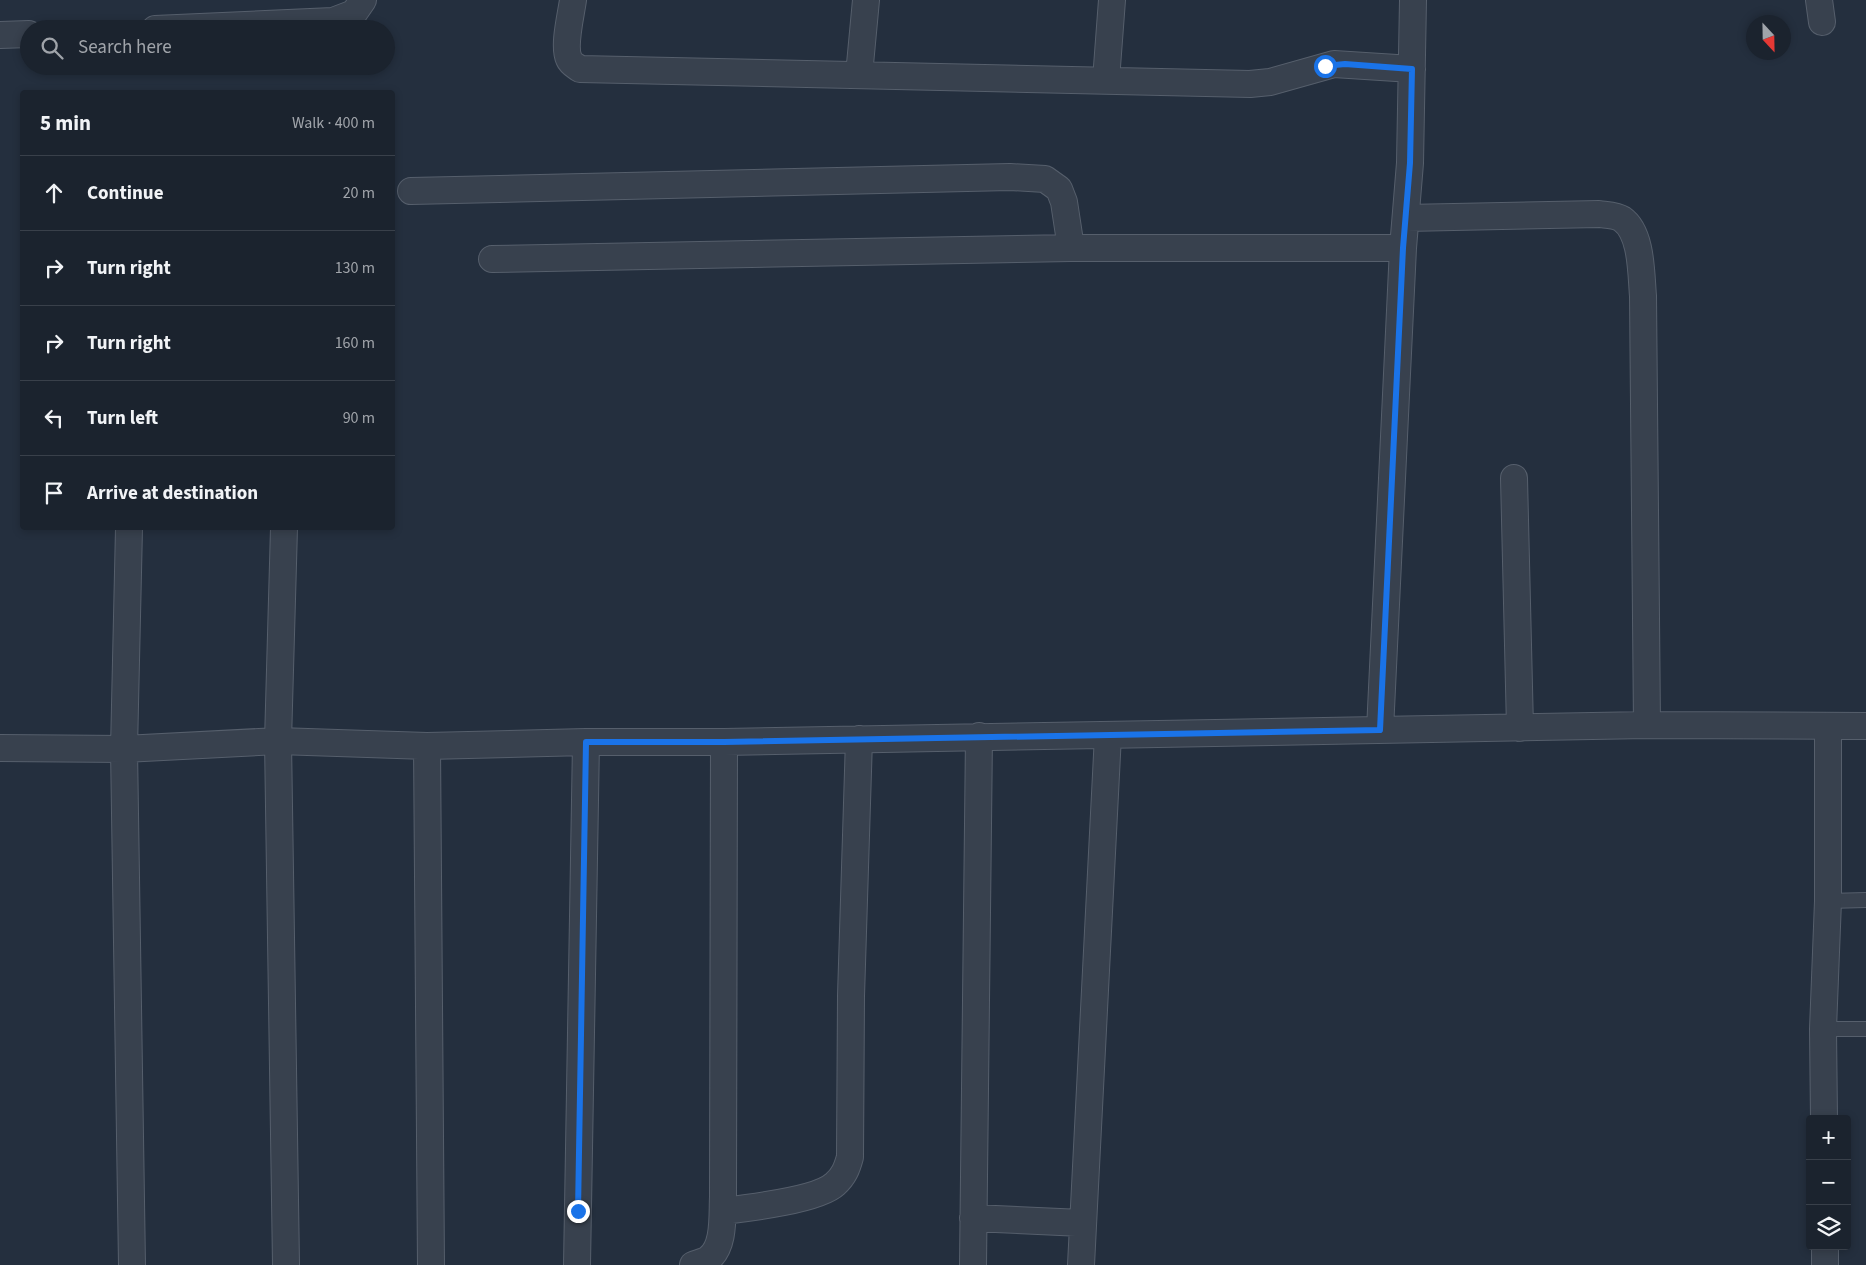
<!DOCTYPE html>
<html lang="en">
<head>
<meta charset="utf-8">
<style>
  body { margin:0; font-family:"Source Sans 3",sans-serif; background:#282f3a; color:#f1f3f6 }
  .controls { position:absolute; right:15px; bottom:15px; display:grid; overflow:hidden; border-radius:5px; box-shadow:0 2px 8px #0003 }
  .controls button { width:45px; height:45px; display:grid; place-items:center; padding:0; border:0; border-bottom:1px solid #39404a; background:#1b232e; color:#f1f3f6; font:25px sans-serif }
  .compass { position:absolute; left:1746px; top:15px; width:45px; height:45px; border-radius:50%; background:#1b232e; box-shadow:0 2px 8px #0003; rotate:158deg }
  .stop { position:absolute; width:15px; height:15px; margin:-11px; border:4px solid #1a73e8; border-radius:50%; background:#fff }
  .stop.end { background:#1a73e8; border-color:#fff; box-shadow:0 1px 5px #0008 }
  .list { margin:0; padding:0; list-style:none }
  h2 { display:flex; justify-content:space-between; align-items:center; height:65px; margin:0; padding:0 20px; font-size:21px }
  h2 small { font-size:16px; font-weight:400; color:#a0a4aa }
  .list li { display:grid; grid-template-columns:32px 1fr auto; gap:15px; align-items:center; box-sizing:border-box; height:75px; padding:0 20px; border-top:1px solid #39404a }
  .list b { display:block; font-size:19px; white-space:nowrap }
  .list em { font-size:16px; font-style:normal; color:#a0a4aa }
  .icon { flex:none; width:28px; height:28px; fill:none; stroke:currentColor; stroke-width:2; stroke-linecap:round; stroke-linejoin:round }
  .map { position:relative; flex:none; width:1866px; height:1265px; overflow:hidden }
  .search { position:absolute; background:#1b232e; box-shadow:0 2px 8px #0003; left:20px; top:20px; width:375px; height:55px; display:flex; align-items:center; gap:12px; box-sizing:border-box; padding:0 18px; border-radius:28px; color:#a0a4aa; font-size:19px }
  .panel { position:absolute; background:#1b232e; box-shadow:0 2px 8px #0003; left:20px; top:90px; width:375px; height:440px; border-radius:5px }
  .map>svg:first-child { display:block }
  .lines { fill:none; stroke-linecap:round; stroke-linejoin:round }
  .lane-casing { stroke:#565f6c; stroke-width:16 }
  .street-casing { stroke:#565f6c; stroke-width:28 }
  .lane { stroke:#38414e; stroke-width:14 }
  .street { stroke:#38414e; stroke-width:26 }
  .route { stroke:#1a73e8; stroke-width:6 }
</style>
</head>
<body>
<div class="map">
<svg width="1866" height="1265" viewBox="0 0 1866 1265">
  <rect width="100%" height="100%" fill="#242f3e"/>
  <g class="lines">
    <defs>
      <path id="lane" d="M 1828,901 L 1866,900
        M 1823,1029 L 1866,1029"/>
      <path id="street" d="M 573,0 C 571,15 563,46 569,59 C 571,64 576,66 580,69 L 1250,84 L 1270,82 L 1334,64 L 1412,69
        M 1819,0 L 1822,22
        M 155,29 L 333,21 L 354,13 L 363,0
        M 0,35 L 29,34
        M 859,75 L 866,0
        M 1106,80 L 1112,0
        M 411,191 L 1010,177 L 1045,179 L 1059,189 L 1064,202 L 1071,248
        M 1406,218 L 1599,214 C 1605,215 1616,215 1622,219 C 1642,233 1641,273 1643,296 L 1647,725
        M 492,259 L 1071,248 L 1403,248
        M 1514,478 L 1520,728
        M 129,528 L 124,749 L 132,1265
        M 284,528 L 278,741 L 286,1265
        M 1380,730 L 1403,248 L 1410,163 L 1413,0
        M 427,746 L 431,1265
        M 0,748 L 124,749 L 278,741 L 427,746 L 586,742 L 724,742 L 1647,725 L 1866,726
        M 1824,1119 L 1823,1029 L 1828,901 L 1828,726
        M 723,1211 C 748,1208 818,1200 835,1184 C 844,1176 847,1168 850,1157 L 851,996 L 859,739
        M 973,1218 L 1082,1223
        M 1825,1246 L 1825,1265
        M 577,1265 L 586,742
        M 693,1265 C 697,1263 704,1262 708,1259 C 725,1247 722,1216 723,1197 L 724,742
        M 973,1265 L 979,736
        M 1081,1265 L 1108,735"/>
    </defs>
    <use href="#lane" class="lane-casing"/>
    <use href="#street" class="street-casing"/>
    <use href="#lane" class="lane"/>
    <use href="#street" class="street"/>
  </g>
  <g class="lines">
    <path class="route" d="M 578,1211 L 586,742 L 724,742 L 1380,730 L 1403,248 L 1410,163 L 1412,69 L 1345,64 L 1325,66"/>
  </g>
</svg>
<div class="controls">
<button>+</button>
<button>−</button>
<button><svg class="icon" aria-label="layers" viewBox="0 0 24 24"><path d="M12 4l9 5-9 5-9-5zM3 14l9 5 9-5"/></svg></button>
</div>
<svg class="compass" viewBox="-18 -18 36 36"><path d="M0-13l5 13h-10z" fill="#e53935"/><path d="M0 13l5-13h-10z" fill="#a0a4aa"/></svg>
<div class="stop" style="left:1325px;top:66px"></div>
<div class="stop end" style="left:578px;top:1211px"></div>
<div class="search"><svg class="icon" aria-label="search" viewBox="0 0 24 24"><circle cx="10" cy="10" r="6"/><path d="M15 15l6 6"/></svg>Search here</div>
<section class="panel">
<h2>5 min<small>Walk · 400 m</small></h2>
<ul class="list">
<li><svg class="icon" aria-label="ahead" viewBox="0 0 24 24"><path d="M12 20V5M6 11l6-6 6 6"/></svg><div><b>Continue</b></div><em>20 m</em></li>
<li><svg class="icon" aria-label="right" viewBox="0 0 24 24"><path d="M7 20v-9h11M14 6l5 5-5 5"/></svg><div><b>Turn right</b></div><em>130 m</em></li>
<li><svg class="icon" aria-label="right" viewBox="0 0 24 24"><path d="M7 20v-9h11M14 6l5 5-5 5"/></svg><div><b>Turn right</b></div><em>160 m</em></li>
<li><svg class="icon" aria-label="left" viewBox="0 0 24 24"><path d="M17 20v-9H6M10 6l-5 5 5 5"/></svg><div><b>Turn left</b></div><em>90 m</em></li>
<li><svg class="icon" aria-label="arrive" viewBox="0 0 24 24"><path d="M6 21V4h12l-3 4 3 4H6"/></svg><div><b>Arrive at destination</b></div></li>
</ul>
</section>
</div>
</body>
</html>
